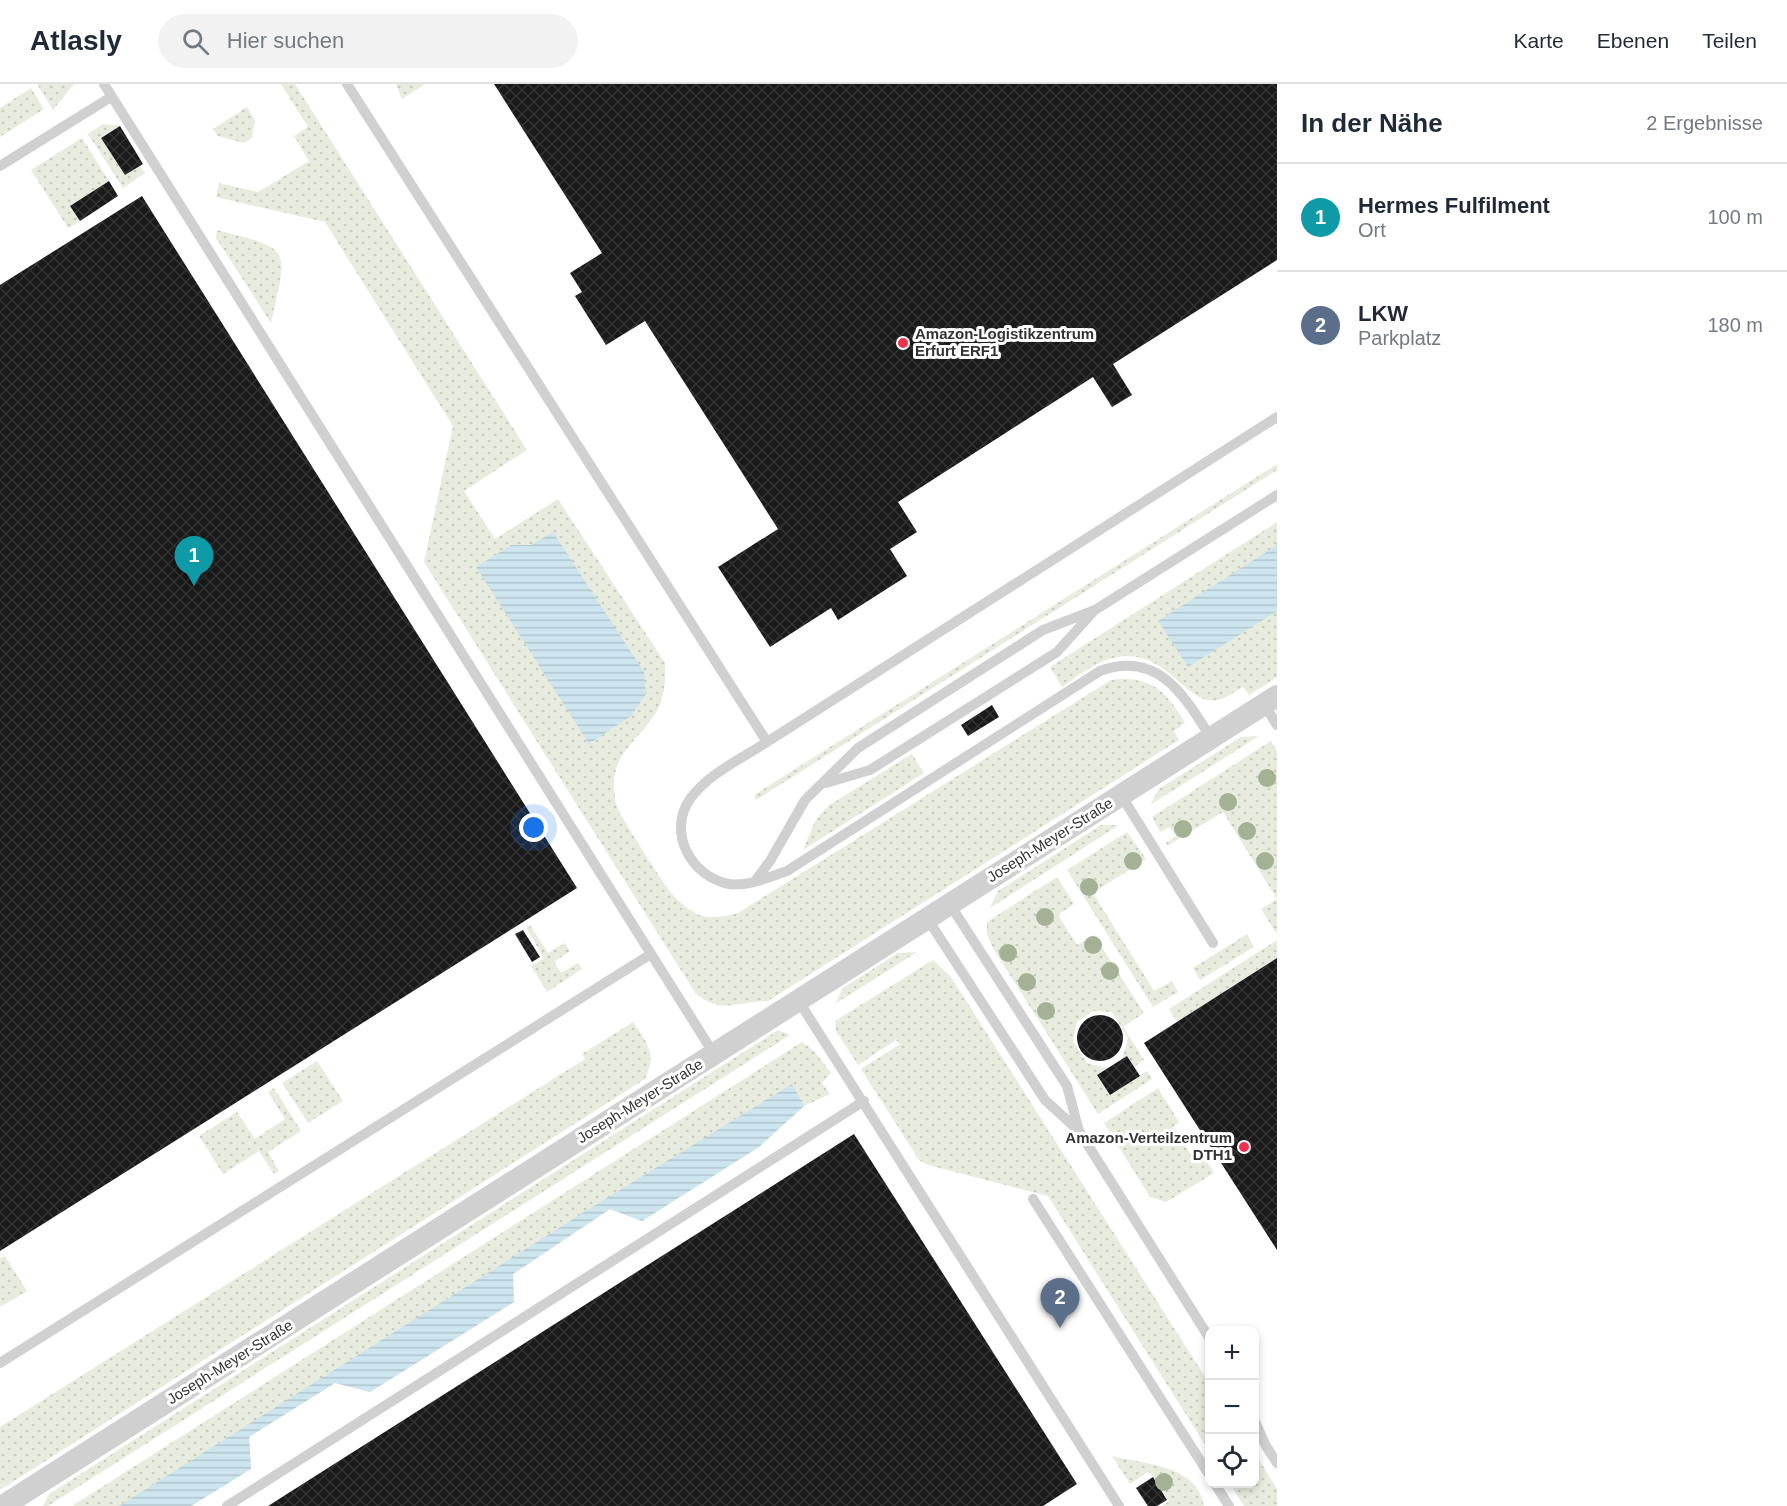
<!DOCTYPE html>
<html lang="de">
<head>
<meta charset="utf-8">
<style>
  body { margin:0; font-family:Arial,sans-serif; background:#f2f2f3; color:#1f2937 }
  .controls { position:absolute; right:18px; bottom:18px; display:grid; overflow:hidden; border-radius:12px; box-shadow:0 3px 9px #0003 }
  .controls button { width:54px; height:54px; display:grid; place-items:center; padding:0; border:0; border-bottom:2px solid #e0e1e3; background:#fff; color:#1f2937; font:30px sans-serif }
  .you { position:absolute; left:534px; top:744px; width:21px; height:21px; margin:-15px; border:4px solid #fff; border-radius:50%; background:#1a73e8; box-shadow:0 0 0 9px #1a73e833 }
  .badge { display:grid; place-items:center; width:39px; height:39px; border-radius:50%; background:#1a73e8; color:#fff; font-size:20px; font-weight:700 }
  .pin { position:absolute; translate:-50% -50px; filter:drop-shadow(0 2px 3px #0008) }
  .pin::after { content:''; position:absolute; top:32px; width:21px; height:18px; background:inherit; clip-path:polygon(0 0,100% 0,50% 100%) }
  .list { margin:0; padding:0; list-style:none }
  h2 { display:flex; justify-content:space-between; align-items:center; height:78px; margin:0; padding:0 24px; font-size:26px }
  h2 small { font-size:20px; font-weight:400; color:#747a83 }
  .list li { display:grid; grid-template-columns:39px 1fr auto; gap:18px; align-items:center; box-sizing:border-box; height:108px; padding:0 24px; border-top:2px solid #e0e1e3 }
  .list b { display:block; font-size:22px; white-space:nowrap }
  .list p { margin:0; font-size:20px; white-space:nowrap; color:#747a83 }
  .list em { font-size:20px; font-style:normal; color:#747a83 }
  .icon { flex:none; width:33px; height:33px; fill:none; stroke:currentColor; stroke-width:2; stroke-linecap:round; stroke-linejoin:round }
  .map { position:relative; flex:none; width:1277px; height:1422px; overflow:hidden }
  header { display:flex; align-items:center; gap:36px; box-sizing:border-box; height:84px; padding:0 30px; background:#fff; border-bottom:2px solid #e0e1e3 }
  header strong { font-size:28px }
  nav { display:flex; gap:33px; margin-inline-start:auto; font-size:21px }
  .search { width:420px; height:54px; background:#f2f2f3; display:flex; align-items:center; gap:15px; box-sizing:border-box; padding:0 21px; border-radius:33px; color:#747a83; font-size:22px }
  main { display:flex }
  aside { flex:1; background:#fff }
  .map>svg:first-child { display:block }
  .grass { fill:url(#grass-dots) }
  .water { fill:url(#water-rules) }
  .building { fill:url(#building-cross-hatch) }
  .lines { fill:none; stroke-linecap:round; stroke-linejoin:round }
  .service { stroke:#d0d0d0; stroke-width:10 }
  .minor { stroke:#d0d0d0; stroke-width:22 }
  .tree { fill:#a4b194 }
  .poi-dot { fill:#ee304d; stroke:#fff; stroke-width:2 }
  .labels { text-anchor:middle; stroke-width:6; stroke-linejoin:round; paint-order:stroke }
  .poi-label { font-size:15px; font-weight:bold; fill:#333; stroke:#fff; text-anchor:start }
  .street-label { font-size:15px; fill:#333; stroke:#fff }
</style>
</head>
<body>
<header>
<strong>Atlasly</strong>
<div class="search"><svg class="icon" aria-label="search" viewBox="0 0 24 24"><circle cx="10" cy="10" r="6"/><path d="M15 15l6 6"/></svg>Hier suchen</div>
<nav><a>Karte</a><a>Ebenen</a><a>Teilen</a></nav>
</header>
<main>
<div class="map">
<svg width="1277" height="1422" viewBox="0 0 1277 1422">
  <defs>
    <pattern id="grass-dots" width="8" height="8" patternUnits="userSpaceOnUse" patternTransform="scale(1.5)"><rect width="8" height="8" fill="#e7ecde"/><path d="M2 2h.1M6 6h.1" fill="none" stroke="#c7cbbf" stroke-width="1.8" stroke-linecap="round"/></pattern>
    <pattern id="water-rules" width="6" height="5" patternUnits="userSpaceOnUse" patternTransform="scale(1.5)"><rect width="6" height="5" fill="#cde5ef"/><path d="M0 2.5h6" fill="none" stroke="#b0c5cd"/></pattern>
    <pattern id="building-cross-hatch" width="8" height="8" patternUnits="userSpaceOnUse" patternTransform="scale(1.5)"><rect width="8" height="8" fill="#1a1a1a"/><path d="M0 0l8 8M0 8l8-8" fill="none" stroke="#333"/></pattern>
  </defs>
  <rect width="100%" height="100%" fill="#fff"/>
  <path class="grass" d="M 37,0 L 74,0 L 53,26 Z
    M 281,0 L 295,0 L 527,366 L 464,407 L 495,455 L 558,415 L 665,579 C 666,599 664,620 651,636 C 636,657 616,669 614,697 C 614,704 615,714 616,720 C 619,731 663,799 672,810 C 679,818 688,825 697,830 C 709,836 725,832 738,829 L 1111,596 C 1151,591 1166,607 1185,639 L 1174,647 L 1179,656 L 768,917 C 738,917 723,931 696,910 L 424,478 L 453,342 L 325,138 L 216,113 L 219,99 L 258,108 L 309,77 L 294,52 L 308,43 Z
    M 396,0 L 425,0 L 402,15 Z
    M 31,4 L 44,25 L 0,53 L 0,24 Z
    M 247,23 L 255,36 L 252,54 L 244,59 L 218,52 L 213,45 Z
    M 103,40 L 120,42 L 101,54 L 125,91 L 140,82 L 145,89 L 123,104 L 88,50 Z
    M 82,54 L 109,97 L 70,122 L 80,137 L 68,144 L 31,86 Z
    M 217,146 C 295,166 287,164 271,239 L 216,154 Z
    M 1277,380 L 1277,386 L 756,716 L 754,711 Z
    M 1277,438 L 1277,593 L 1249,611 L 1243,603 C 1236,607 1226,614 1218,616 C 1182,624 1163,548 1097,580 C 1085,586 1074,595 1062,603 L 1050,583 Z
    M 1259,652 L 1150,721 L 1159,705 L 1241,653 Z
    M 1271,657 L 1277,667 L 1277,848 L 1276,849 L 1261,825 L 1277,815 L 1223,728 L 1167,762 L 1166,759 L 1176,752 L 1170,743 L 1160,748 L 1152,733 Z
    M 912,670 L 924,689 L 803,766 L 815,737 L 828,722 Z
    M 1101,741 L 1119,741 L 990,824 L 998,807 Z
    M 1127,748 L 1146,775 L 1093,809 L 1154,907 L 1172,897 L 1178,908 L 1153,923 L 1067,786 Z
    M 1057,793 L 1074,820 L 1058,831 L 1077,861 L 1094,851 L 1144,929 L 1123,943 L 1144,976 L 1134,983 L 1127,972 L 1122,975 L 1128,954 L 1112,928 L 1093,927 L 1077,938 L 1073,957 L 1087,979 L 1108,984 L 1097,991 L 1110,1011 L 1147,987 L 1152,995 L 1098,1030 L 994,866 L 987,850 L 987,838 Z
    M 530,841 L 548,869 L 565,859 L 570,867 L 554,878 L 561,889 L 578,879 L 582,885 L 547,908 L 531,882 L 544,874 L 526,844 Z
    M 1247,850 L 1254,863 L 1200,896 L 1193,884 Z
    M 1277,856 L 1277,874 L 1177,938 L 1169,925 Z
    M 917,868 L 835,920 L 843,904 L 898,869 Z
    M 933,876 L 951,893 L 1209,1299 L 1209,1367 L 1048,1112 L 928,1081 L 919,1076 L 861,985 L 900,960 L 896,956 L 858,981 L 836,947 L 835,937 Z
    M 633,938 C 648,960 657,969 645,995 L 0,1406 L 0,1343 L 585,975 L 582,970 Z
    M 778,946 L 790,951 L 48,1422 L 43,1422 L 49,1410 Z
    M 802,958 L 814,967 L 831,989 L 822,999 L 830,1010 L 804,1022 L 759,1063 L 642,1137 L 610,1125 L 513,1190 L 514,1218 L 370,1308 L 335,1299 L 249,1353 L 251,1385 L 191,1422 L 72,1422 Z
    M 317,977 L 343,1017 L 308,1039 L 282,999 Z
    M 274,1004 L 301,1047 L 268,1068 L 279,1087 L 274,1090 L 259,1067 L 223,1090 L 199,1052 L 237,1028 L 255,1055 L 285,1035 L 268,1008 Z
    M 1158,1004 L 1179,1038 L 1173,1043 L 1197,1080 L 1206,1075 L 1214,1089 L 1166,1118 L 1150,1113 L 1104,1039 Z
    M 5,1172 L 27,1207 L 0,1223 L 0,1174 Z
    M 1255,1369 L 1277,1405 L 1277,1422 L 1244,1422 L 1230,1400 L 1254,1400 Z
    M 1112,1372 C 1144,1380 1198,1381 1204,1422 L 1162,1422 L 1169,1417 L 1151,1389 L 1148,1388 L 1130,1400 Z"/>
  <path class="water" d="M 553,448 L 644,588 L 646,610 L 631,632 L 589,660 L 476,483 L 511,461 L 531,461 Z
    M 1277,461 L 1277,527 L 1188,583 L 1158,537 Z
    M 792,1000 L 804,1022 L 759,1063 L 642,1137 L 610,1125 L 513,1190 L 514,1218 L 370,1308 L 335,1299 L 249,1353 L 251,1385 L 191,1422 L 119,1422 L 589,1125 Z"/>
  <path class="building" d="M 494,0 L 1277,0 L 1277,176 L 1113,280 L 1132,311 L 1112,323 L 1093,293 L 898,418 L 917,448 L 890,465 L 907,492 L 838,536 L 831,524 L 770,563 L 718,483 L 778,445 L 645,237 L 606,261 L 575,212 L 582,208 L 570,189 L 602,169 Z
    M 120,42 L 143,80 L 125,91 L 101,54 Z
    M 109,97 L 118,112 L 80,137 L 70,122 Z
    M 142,112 L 577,804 L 0,1167 L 0,201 Z
    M 992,621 L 999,633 L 968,652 L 961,641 Z
    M 523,846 L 540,873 L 532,878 L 515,850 Z
    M 1277,874 L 1277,1166 L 1144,959 Z
    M1077 954a23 23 0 1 1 46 0a23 23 0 1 1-46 0Z
    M 1127,972 L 1140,992 L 1110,1011 L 1097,991 Z
    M 854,1050 L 1077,1400 L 1043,1422 L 268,1422 Z
    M 1153,1393 L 1167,1416 L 1157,1422 L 1148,1422 L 1136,1404 Z"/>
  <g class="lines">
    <path class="service" d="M 104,0 L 714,970
      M 347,0 L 767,658 L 1277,333
      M 0,82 L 111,13
      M 1264,620 L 1277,641
      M 767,658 C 741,675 708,690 690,715 C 667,748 691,793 729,800 C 748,803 769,793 787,787 L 1100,587 C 1158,566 1184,611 1211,654
      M 826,699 L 870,686 L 1057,568 L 1093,528
      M 1121,711 L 1213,859
      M 755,797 L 770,777 L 805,716 L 858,664 L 1043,546 L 1095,526 L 1277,411
      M 949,819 L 1067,1002 L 1079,1047
      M 927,834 L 1045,1016 L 1079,1047 L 1210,1255
      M 798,916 L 1119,1422
      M 1033,1115 L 1210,1392
      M 0,1279 L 651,870
      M 1254,1335 L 1266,1362 L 1277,1379
      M 1215,1400 L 1229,1422
      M 227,1422 L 864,1017"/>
    <path class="minor" d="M 3,1422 L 1277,612"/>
  </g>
  <g class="tree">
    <circle cx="1267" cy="694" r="9"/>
    <circle cx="1228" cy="718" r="9"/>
    <circle cx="1183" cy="745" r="9"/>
    <circle cx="1247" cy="747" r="9"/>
    <circle cx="1133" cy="777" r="9"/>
    <circle cx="1265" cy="777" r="9"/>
    <circle cx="1089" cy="803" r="9"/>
    <circle cx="1045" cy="833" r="9"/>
    <circle cx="1093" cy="861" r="9"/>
    <circle cx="1008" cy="869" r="9"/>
    <circle cx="1110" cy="887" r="9"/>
    <circle cx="1027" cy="898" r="9"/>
    <circle cx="1046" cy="927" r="9"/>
    <circle cx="1164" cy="1398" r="9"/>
  </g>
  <g class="poi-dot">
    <circle cx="903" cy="259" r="6"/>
    <circle cx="1244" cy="1063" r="6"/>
  </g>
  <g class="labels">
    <g class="poi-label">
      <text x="915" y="255">Amazon-Logistikzentrum<tspan x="915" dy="17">Erfurt ERF1</tspan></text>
      <text x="1232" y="1059" text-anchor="end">Amazon-Verteilzentrum<tspan x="1232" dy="17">DTH1</tspan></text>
    </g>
    <g class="street-label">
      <text transform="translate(1050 756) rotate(-32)" y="5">Joseph-Meyer-Straße</text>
      <text transform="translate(640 1017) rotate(-32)" y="5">Joseph-Meyer-Straße</text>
      <text transform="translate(230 1278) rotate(-32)" y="5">Joseph-Meyer-Straße</text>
    </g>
  </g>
</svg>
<div class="controls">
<button>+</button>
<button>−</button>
<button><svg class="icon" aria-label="locate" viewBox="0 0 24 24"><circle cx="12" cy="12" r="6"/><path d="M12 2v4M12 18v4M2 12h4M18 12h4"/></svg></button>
</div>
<div class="you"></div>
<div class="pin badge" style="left:194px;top:502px;background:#0f9aa8">1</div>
<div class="pin badge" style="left:1060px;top:1244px;background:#5c6f8a">2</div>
</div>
<aside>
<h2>In der Nähe<small>2 Ergebnisse</small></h2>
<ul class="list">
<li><span class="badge" style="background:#0f9aa8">1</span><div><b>Hermes Fulfilment</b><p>Ort</p></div><em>100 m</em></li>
<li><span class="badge" style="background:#5c6f8a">2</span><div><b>LKW</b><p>Parkplatz</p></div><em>180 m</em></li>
</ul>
</aside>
</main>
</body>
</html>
